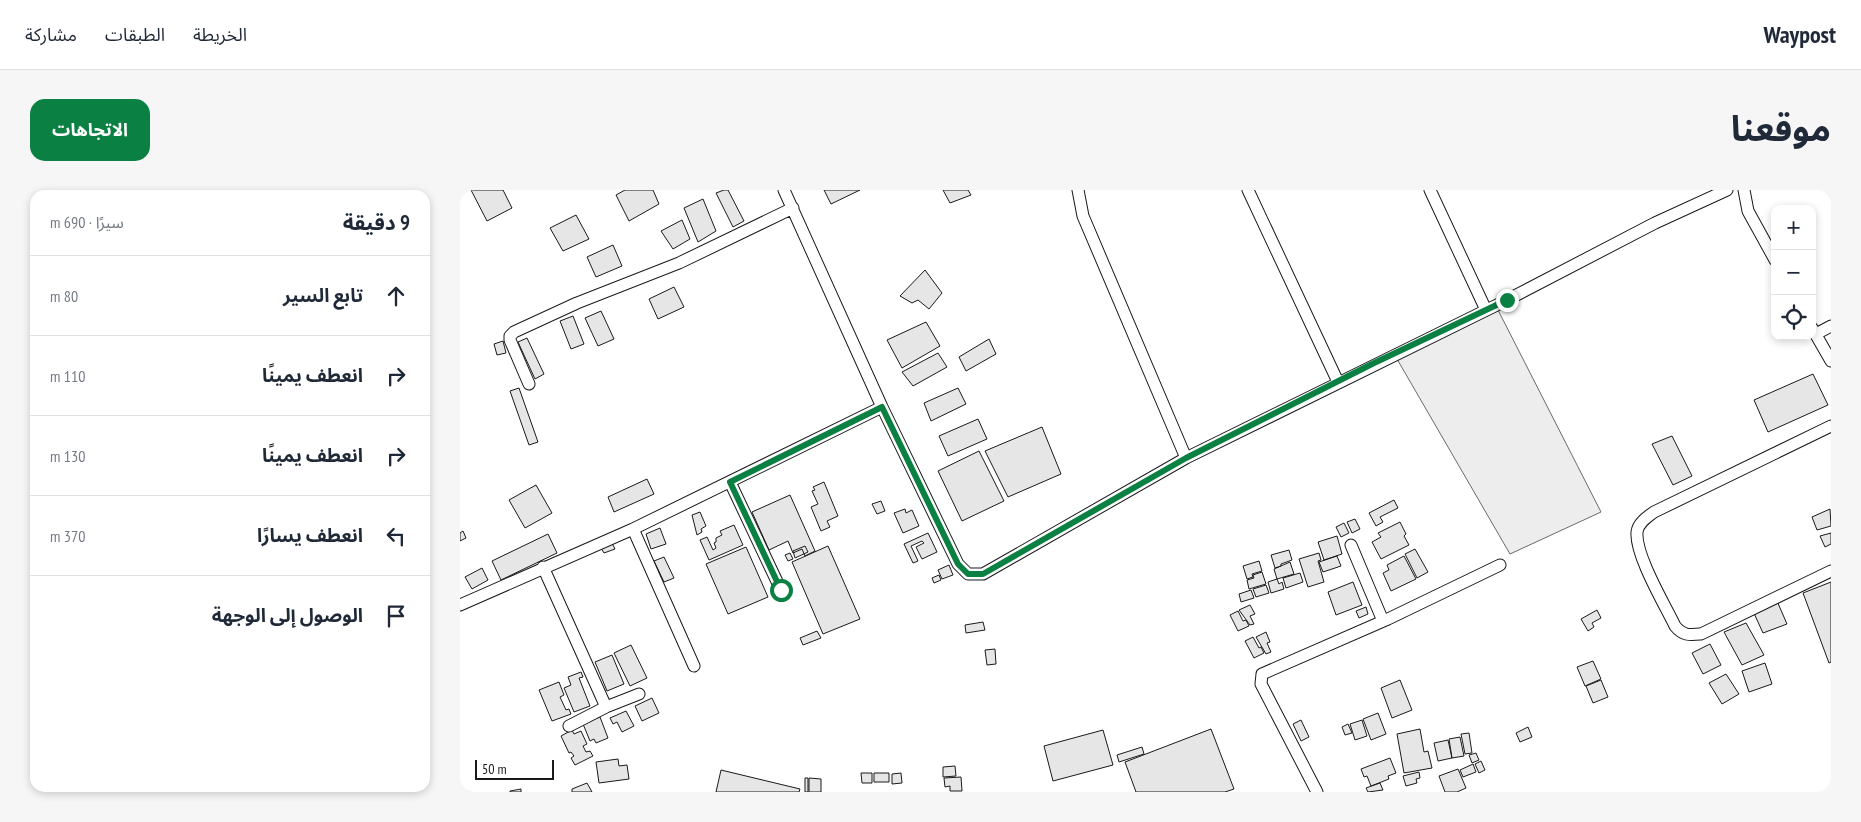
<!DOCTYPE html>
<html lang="ar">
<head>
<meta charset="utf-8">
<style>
  body { margin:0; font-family:"PT Sans Narrow","Noto Sans Arabic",sans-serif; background:#f6f6f7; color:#1f2937; direction:rtl }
  .controls { position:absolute; right:15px; top:15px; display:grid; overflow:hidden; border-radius:10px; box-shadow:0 2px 8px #0003 }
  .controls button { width:45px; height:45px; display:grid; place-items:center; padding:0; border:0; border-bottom:1px solid #e0e1e3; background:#fff; color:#1f2937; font:25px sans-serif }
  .scale { position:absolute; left:15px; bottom:12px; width:79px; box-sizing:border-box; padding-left:5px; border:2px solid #1a1a1a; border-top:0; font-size:14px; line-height:18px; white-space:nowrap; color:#1a1a1a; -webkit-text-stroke:4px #fff; paint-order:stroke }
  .stop { position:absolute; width:15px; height:15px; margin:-11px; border:4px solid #0b8043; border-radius:50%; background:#fff }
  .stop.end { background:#0b8043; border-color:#fff; box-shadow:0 1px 5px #0008 }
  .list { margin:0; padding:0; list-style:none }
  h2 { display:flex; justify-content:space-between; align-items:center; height:65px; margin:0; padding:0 20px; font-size:21px }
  h2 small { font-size:16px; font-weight:400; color:#747a83 }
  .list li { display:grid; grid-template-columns:32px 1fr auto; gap:15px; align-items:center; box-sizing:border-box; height:80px; padding:0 20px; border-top:1px solid #e0e1e3 }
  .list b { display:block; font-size:19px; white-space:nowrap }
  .list em { font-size:16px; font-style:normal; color:#747a83 }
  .icon { flex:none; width:28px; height:28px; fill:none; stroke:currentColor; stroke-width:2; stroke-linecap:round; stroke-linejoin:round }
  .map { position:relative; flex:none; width:1371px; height:602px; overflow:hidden; direction:ltr; border-radius:15px }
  header { display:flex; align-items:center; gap:30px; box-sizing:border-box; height:70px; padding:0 25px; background:#fff; border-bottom:1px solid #e0e1e3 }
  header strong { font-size:24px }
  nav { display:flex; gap:28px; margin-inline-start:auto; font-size:18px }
  .intro { display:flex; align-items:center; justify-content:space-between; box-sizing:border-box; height:120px; padding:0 30px }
  h1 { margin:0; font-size:35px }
  .button { padding:12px 22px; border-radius:15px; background:#0b8043; color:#fff; font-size:18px; font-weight:700 }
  main { display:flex; gap:30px; padding:0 30px }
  aside { flex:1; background:#fff; border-radius:15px; box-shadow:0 2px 8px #0003 }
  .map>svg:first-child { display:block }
  .green { fill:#ededed; stroke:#6a6a6a }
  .building { fill:#e6e6e6; stroke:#1a1a1a }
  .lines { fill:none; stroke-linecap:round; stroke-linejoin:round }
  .minor-casing { stroke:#1a1a1a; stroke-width:13 }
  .minor { stroke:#fff; stroke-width:11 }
  .route { stroke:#0b8043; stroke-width:6 }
</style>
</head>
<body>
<header>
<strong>Waypost</strong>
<nav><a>الخريطة</a><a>الطبقات</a><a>مشاركة</a></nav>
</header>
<div class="intro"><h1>موقعنا</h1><a class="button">الاتجاهات</a></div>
<main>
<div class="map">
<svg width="1371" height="602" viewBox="0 0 1371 602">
  <rect width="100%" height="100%" fill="#fff"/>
  <path class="green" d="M 1038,120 L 1141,322 L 1050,364 L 937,169 Z"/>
  <path class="building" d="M 11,0 L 43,0 L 52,18 L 27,31 Z
    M 165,0 L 193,0 L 199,14 L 169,31 L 156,5 Z
    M 264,0 L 268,0 L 284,31 L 273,37 L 256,3 Z
    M 364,0 L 400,0 L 371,14 Z
    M 483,0 L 508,0 L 511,5 L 490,13 Z
    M 243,9 L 256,41 L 238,52 L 224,18 Z
    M 116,25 L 129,49 L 103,61 L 90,38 Z
    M 222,30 L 230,49 L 213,59 L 201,41 Z
    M 153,55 L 162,76 L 136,87 L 127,67 Z
    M 465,80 L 482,103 L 469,119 L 458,110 L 452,113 L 440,106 Z
    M 214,97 L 224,117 L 198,129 L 189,109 Z
    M 141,121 L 154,149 L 138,156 L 125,128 Z
    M 113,126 L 124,154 L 111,159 L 100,131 Z
    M 466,132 L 480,156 L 442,178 L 427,150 Z
    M 67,148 L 84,184 L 75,189 L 58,152 Z
    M 529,149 L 536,164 L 506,181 L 499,167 Z
    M 43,151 L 46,163 L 37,165 L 34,154 Z
    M 478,163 L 487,177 L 453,196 L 442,182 Z
    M 1353,184 L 1368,215 L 1308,242 L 1294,210 Z
    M 59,198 L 78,252 L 69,255 L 50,201 Z
    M 498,198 L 506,214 L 471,231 L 464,213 Z
    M 518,229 L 527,249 L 488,266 L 479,246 Z
    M 582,237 L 601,284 L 548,307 L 525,261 Z
    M 1212,246 L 1232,286 L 1213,295 L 1192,254 Z
    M 519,261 L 544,311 L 502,331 L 478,281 Z
    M 187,289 L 194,304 L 154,322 L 148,307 Z
    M 364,292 L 378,326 L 367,331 L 370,337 L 361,341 L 351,317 L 358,314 L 352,301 L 355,300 L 353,297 Z
    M 76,295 L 92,323 L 65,338 L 49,310 Z
    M 330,305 L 355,361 L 345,366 L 342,359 L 333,363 L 328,351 L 309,360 L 292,322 Z
    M 934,310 L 938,318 L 920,327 L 923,332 L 916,336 L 909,323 Z
    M 421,311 L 425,321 L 417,324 L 412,314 Z
    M 445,319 L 446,323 L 452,320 L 459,336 L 443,343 L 434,323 Z
    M 1370,319 L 1371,336 L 1357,340 L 1352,327 Z
    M 240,322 L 246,336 L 241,339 L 242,342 L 237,345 L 232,325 Z
    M 895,329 L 900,339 L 892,343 L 887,332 Z
    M 940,332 L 946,344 L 944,346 L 949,355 L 921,369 L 912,352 L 921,347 L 918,343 Z
    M 884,333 L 889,343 L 881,347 L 876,337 Z
    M 274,335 L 283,355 L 249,370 L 240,350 L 247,347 L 253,360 L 256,358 L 254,353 L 256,352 L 256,348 L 262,345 L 260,341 Z
    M 200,338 L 206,354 L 191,359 L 186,344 Z
    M 3,341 L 6,348 L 0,351 L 0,343 Z
    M 468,343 L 477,362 L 462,369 L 456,357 L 464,353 L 462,351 L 451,356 L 458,371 L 453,373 L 444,354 Z
    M 1371,343 L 1371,354 L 1365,357 L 1360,346 Z
    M 88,344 L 97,363 L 41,390 L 32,371 Z
    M 877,346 L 882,364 L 864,370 L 858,352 Z
    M 152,353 L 155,359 L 144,363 L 141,358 Z
    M 345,356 L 348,362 L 335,368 L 333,361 Z
    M 368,356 L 400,429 L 363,444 L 332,372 Z
    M 286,357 L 308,407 L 268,424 L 246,374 Z
    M 955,359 L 968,382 L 957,388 L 945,364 Z
    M 829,360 L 832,370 L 821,374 L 821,376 L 815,378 L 811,365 Z
    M 330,363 L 333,369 L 328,371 L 325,365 Z
    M 859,363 L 861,370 L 858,371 L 864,392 L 848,397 L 839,369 Z
    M 877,366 L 881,376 L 863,382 L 859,372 Z
    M 944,366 L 956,389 L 931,401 L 923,383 L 929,380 L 927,375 Z
    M 204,367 L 214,388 L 204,392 L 194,371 Z
    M 799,371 L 802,381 L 792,384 L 793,387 L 787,389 L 783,376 Z
    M 830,372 L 834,384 L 817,389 L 814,379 Z
    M 489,375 L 493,385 L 482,389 L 478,380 Z
    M 22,378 L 28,390 L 12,399 L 5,387 Z
    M 802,382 L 806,394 L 789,399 L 787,390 L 794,388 L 793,385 Z
    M 840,383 L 843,392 L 826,398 L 823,388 Z
    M 479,385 L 481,390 L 474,393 L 472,388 Z
    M 817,389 L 819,394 L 822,392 L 824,399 L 811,403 L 808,392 Z
    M 893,392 L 902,415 L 876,425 L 868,402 Z
    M 1371,392 L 1371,472 L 1369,473 L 1343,403 Z
    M 806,395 L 809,403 L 796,407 L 793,399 Z
    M 791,400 L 794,408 L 781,412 L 779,404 Z
    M 1317,411 L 1327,434 L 1303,443 L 1293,421 Z
    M 790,415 L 795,424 L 790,426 L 794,434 L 790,435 L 779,420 Z
    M 906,417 L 908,424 L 899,428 L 896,421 Z
    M 1137,420 L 1141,428 L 1132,433 L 1134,437 L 1128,441 L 1121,429 Z
    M 778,421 L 783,431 L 786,430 L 789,436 L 778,441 L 770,425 Z
    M 523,432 L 525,440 L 506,443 L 505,435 Z
    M 1286,433 L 1304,465 L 1282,475 L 1264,442 Z
    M 357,441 L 361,448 L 343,455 L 340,448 Z
    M 806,442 L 810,452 L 807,453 L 811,462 L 806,464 L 796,447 Z
    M 793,447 L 799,458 L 801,457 L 804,463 L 794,468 L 785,451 Z
    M 1250,454 L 1261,475 L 1243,484 L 1232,463 Z
    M 171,455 L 187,488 L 170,496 L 154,463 Z
    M 535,459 L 536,474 L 527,475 L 525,460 Z
    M 152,465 L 164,494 L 147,501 L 135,472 Z
    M 1133,471 L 1141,489 L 1125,496 L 1117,477 Z
    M 1305,473 L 1312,494 L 1289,502 L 1282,481 Z
    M 121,482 L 123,487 L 119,488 L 130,516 L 114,522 L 104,498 L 111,495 L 108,487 Z
    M 1266,484 L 1279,504 L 1262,514 L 1249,493 Z
    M 940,490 L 952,520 L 932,528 L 921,498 Z
    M 1141,490 L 1148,507 L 1133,513 L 1126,496 Z
    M 99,492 L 104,505 L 100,507 L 106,520 L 109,519 L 111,524 L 92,531 L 79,500 Z
    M 192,508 L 199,523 L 182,531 L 175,516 Z
    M 166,521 L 174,536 L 162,542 L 157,532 L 153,534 L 150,528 Z
    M 918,523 L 926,544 L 911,550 L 903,529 Z
    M 140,527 L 148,548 L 136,553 L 134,549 L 130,551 L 123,534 Z
    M 841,530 L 849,547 L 841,551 L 833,534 Z
    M 902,530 L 907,546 L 895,550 L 890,534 Z
    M 888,534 L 892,543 L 885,545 L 882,537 Z
    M 1068,537 L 1072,547 L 1060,552 L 1056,543 Z
    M 751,539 L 774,599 L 765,602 L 676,602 L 665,572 Z
    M 960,539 L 964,562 L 968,561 L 972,578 L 944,583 L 937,544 Z
    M 112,540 L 114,544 L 121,541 L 127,554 L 123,556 L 126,562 L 130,561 L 133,566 L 115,575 L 111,568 L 114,566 L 111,562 L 109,563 L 101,546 Z
    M 643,540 L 653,575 L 593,591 L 584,556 Z
    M 1009,543 L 1012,563 L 1005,564 L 1001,544 Z
    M 1000,547 L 1004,566 L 992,568 L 989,549 Z
    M 988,550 L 992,568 L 978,571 L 974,553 Z
    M 682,557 L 684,564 L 659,572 L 657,565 Z
    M 1016,563 L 1019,570 L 1012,573 L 1009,565 Z
    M 930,568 L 936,583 L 928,586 L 929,589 L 911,596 L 907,586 L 904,587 L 901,579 Z
    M 158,569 L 159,576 L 167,575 L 169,589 L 139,593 L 136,572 Z
    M 1021,571 L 1025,580 L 1019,583 L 1015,574 Z
    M 1013,574 L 1016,582 L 1003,587 L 1000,580 Z
    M 495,576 L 496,586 L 483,587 L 483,577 Z
    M 998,579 L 1006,598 L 997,602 L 985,602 L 979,586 Z
    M 261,580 L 340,599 L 339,602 L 256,602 Z
    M 959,582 L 960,588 L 956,589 L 957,593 L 946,596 L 943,586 Z
    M 401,583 L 412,583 L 412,593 L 402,593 Z
    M 414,583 L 429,583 L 429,592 L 414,592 Z
    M 441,583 L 442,593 L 432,594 L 432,584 Z
    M 501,587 L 502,601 L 490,601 L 490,596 L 485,597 L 484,588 Z
    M 345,588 L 348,588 L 348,602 L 345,602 Z
    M 349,588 L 361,589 L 361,602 L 349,602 Z
    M 127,593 L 132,602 L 112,602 L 112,599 Z
    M 920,593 L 923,600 L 908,602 L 906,598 Z
    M 61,599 L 61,602 L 50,602 L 50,601 Z"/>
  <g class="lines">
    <defs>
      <path id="minor" d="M 324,0 L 422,217 L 498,374 L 508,384 L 523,384 L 726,268 L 1047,110 L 1195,33 L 1267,0
        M 618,0 L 623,26 L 726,268
        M 788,0 L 878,192
        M 970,0 L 1026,120
        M 1284,0 L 1288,21 L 1315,70
        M 1352,138 L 1371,171
        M 1356,144 L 1371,136
        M 69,194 L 50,150 L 50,146 L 54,142 L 117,113 L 219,73 L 333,18
        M 1371,236 L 1194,322 C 1187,327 1178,333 1177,342 C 1175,365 1205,415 1215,436 C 1223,446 1230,445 1241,444 L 1371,381
        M 270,292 L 321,400
        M 173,339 L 234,476
        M 891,355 L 923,431
        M 83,377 L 146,517 L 109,536
        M 0,415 L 173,339 L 422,217
        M 146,517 L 179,504
        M 857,602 L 801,494 L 802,484 L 928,429 L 1040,375"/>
    </defs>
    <use href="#minor" class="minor-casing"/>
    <use href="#minor" class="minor"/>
  </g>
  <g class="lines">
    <path class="route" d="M 321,400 L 270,292 L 422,217 L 498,374 L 508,384 L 523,384 L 726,268 L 912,174 L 1047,110"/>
  </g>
</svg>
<div class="controls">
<button>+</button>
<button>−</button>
<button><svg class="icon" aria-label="locate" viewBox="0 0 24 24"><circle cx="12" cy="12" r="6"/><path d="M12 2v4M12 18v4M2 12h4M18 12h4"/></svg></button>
</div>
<div class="scale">50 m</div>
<div class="stop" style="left:321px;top:400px"></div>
<div class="stop end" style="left:1047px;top:110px"></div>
</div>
<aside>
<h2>9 دقيقة<small>سيرًا · 690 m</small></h2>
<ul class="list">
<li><svg class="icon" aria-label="ahead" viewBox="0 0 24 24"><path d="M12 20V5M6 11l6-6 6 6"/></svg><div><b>تابع السير</b></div><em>80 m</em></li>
<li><svg class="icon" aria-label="right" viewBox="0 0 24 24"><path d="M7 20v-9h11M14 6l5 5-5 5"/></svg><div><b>انعطف يمينًا</b></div><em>110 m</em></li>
<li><svg class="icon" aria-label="right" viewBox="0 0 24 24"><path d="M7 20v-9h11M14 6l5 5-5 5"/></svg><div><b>انعطف يمينًا</b></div><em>130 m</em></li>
<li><svg class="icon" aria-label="left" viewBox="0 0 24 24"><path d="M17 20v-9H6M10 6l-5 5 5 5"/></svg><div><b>انعطف يسارًا</b></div><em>370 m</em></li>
<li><svg class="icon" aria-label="arrive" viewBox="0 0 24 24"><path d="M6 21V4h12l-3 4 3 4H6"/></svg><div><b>الوصول إلى الوجهة</b></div></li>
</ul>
</aside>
</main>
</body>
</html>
